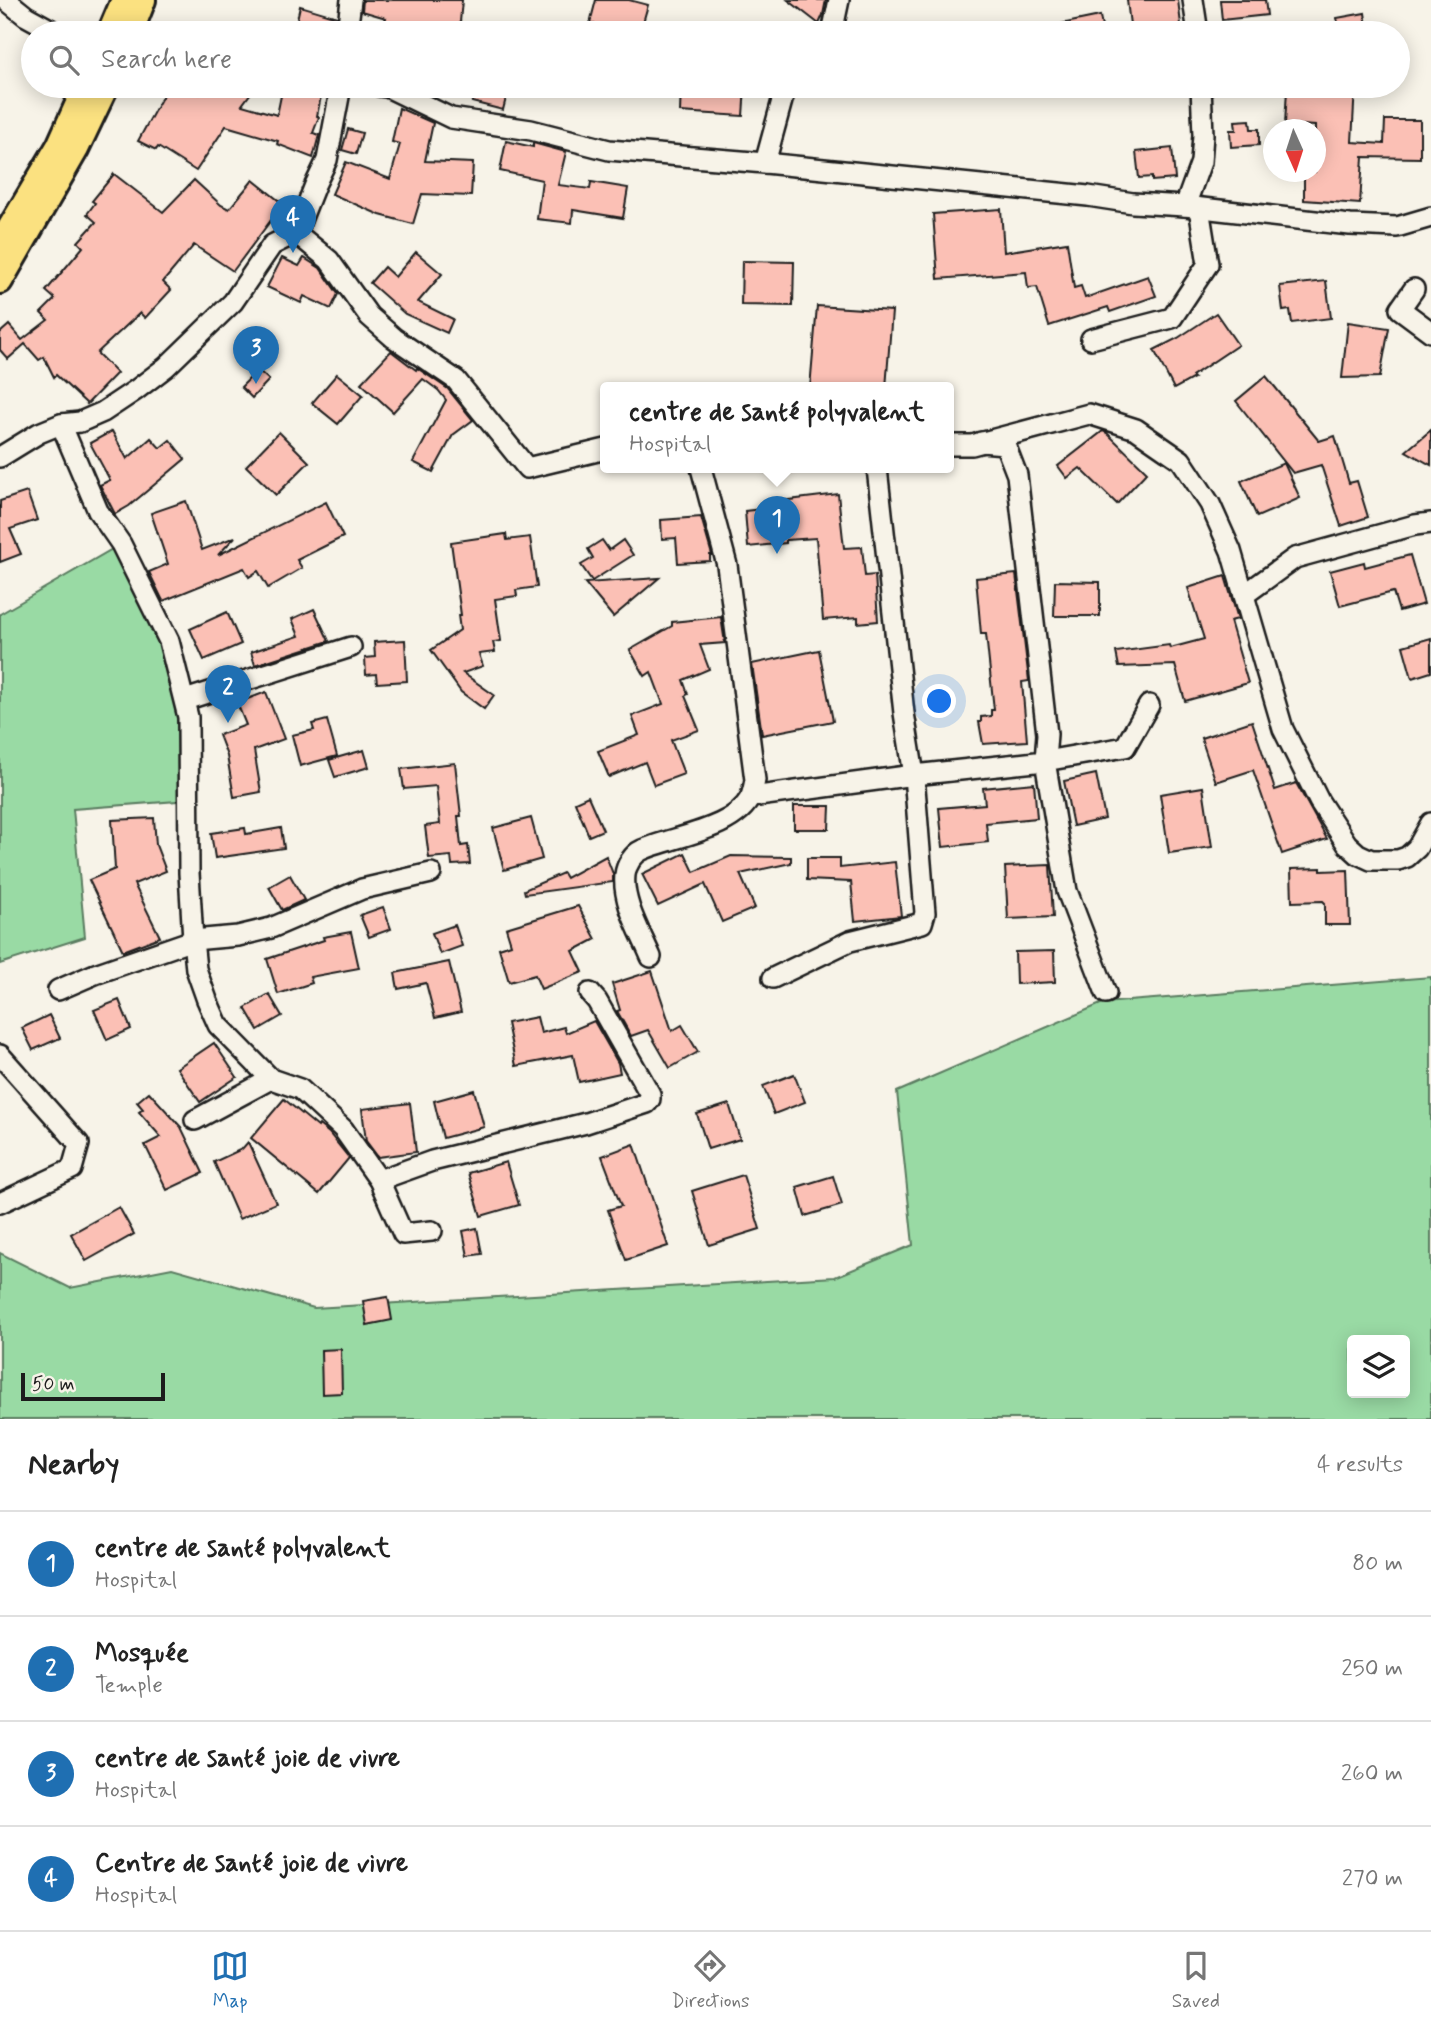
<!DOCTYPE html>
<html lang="en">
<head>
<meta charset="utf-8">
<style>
	:root { --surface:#fff; --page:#f2f2f2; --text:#222; --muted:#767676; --line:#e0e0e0; --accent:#1f6fb2 }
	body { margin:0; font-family:Mynerve,sans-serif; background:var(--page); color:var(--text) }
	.controls { position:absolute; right:21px; bottom:21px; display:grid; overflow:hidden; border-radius:7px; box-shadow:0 4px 18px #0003 }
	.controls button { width:63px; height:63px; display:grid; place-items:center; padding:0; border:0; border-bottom:2px solid var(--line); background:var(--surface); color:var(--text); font:35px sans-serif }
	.compass { position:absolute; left:1263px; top:119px; width:63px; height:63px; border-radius:50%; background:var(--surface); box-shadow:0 4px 18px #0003; rotate:177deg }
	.scale { position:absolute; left:21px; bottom:18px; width:144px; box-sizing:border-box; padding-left:7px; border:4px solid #1c1c1c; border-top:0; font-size:19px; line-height:24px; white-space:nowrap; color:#1c1c1c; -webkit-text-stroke:5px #f7f3e8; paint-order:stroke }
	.you { position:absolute; left:940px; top:702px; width:24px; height:24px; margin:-18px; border:5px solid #fff; border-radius:50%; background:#1a73e8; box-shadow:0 0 0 10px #1a73e833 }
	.badge { display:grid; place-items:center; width:46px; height:46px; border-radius:50%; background:var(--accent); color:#fff; font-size:23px; font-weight:700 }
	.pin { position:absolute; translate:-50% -58px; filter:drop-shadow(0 2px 4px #0008) }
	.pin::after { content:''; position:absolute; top:37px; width:24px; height:21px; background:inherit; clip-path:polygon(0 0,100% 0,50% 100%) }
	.popup { position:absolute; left:600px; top:382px; width:354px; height:91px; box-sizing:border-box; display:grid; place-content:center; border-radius:7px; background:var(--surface); filter:drop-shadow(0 2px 5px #0005); font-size:23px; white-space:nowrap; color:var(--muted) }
	.popup b { font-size:26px; color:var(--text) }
	.popup::after { content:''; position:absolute; left:50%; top:100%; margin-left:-14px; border:14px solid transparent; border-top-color:var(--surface) }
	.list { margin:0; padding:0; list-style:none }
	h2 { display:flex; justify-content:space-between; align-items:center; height:91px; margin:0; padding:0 28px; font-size:30px }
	h2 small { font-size:23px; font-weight:400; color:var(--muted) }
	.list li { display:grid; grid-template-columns:46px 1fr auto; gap:21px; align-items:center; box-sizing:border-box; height:105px; padding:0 28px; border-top:2px solid var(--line) }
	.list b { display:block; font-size:26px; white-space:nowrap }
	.list p { margin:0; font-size:23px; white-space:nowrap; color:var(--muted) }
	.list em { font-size:23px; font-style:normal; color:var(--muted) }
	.icon { flex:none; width:38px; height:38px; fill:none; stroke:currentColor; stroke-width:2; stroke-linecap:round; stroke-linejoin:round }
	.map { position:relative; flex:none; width:1431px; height:1419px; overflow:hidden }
	.search { position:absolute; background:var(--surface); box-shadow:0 4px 18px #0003; left:21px; right:21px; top:21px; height:77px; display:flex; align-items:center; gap:18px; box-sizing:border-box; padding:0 24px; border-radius:38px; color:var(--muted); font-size:26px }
	.sheet { height:511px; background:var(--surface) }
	nav { display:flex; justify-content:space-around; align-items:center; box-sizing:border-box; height:98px; border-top:2px solid var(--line); background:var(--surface); font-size:19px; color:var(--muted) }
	nav a { display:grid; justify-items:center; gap:4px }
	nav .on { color:var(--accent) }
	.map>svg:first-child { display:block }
	.green { fill:#99daa4; stroke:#5a7b60; stroke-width:2; fill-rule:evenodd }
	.building { fill:#fbc0b5; stroke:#1c1c1c; stroke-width:2 }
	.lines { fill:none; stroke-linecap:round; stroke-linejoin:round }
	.minor-casing { stroke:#1c1c1c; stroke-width:24 }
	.major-casing { stroke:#1c1c1c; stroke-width:30 }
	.minor { stroke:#f7f3e8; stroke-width:19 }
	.major { stroke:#fbe180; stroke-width:24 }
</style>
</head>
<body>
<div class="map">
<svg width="1431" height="1419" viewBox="0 0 1431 1419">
	<rect width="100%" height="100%" fill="#f7f3e8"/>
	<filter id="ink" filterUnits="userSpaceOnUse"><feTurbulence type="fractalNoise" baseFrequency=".0143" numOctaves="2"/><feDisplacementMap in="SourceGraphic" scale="14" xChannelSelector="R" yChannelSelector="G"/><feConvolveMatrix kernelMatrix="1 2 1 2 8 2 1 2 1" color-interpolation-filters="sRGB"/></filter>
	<g filter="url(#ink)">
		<g class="green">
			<path d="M121,544L169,641L190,800L73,809L85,937L0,964V614Z"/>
			<path d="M1431,977V1419H0V1253L70,1288L172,1268L314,1308L835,1277L913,1245L897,1092L1103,1003ZM1352,1340H1405V1393H1352Z"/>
		</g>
		<g class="building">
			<path d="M363,0H462L459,33H382L386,18L362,11Z"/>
			<path d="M596,0H629L648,5L640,33H626L590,23Z"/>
			<path d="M788,0H826L823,15L819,24Z"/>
			<path d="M1127,0H1178L1182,33H1131Z"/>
			<path d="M1220,0H1265L1267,15L1222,20Z"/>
			<path d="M300,6L337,17L334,33H294Z"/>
			<path d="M1365,13L1368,33H1340L1337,18Z"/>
			<path d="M1100,16L1103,33H1051V26Z"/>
			<path d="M168,86H183L199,94L205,86H256L242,105L277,115L283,86H323L317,116L319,117L313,133L319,135L313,158L277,144L278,141L226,126L196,171L158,147L156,150L138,141Z"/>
			<path d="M476,86H509L503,110L472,102Z"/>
			<path d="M681,86H745L743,116L680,112Z"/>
			<path d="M1293,86H1355L1352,142L1384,144L1385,120H1420V158L1363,157L1360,204L1304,200V172H1315V126L1285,124L1287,90L1292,91Z"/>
			<path d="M399,108L433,123L425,161L473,163L471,196L422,194L413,224L380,215L332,194L346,162L390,179L400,144L392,142Z"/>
			<path d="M1250,120L1251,129H1259V145L1231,147L1230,130H1236L1235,121Z"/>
			<path d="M348,129L362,133L356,154L342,150Z"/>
			<path d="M506,141L533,147V143L566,152L558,185L590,189L591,182L628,188L623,218L573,210L572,223L537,219L542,180L500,171Z"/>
			<path d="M1172,148L1175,179L1152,181V177L1139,178L1136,152Z"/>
			<path d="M114,174L163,212L194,180L221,205L229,209L253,180L283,204L233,271L194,245L163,282L171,290L145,318L140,313L97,353L117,373L87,404L56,375L54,377L44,357L39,360L25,344L8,359L0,350V333L9,325L22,340L48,320L41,313L55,299L46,291L83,247L78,242L96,222L87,214L95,203L92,201Z"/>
			<path d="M1001,209L1004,252L1067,242L1074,288L1081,286L1085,298L1148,276L1156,296L1110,312L1108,307L1049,326L1037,287L1028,288L1026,272L938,279L933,214Z"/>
			<path d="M416,252L442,274L418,302L453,319L447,333L405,314L370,283L384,267L395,277Z"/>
			<path d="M282,258L299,266L304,258L320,268L338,294L331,309L304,296L301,303L267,287Z"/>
			<path d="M742,261L794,262L793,306L741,305Z"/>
			<path d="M1326,281L1331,318L1292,323L1290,310L1283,311L1280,286Z"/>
			<path d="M817,306L892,311L886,388H810Z"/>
			<path d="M1216,313L1238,345L1192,376L1194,378L1174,389L1154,350L1178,338Z"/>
			<path d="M1348,322L1389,328L1380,377L1342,378Z"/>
			<path d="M391,351L416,370L417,368L448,389L473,420L453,435L433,472L413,462L446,400L438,390L423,379L393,412L361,383Z"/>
			<path d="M258,370L269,380L252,398L241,387Z"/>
			<path d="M337,374L363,395L338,424L312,403Z"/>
			<path d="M1266,376L1319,441L1335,436L1349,483L1357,481L1368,517L1341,526L1321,465L1293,473L1236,401Z"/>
			<path d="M1431,430V465L1406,451Z"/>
			<path d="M112,431L127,459L151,438L160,448L170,440L185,459L129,506L115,514L100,485L110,480L90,443Z"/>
			<path d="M1103,431L1107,433L1147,472L1117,504L1080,468L1067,478L1058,466Z"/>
			<path d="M279,432L309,462L276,495L246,466Z"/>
			<path d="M1284,463L1300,498L1257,517L1241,481Z"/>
			<path d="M27,492L37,520L10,529L21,554L0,562V501Z"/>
			<path d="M838,494L844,548L862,547L865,576L875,575L878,621L858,623V617L823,620L816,538L786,540V543L748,547L745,511L762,509L761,506L781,505V501Z"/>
			<path d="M186,501L202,550L235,537L218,555L326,502L343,537L297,560L302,568L268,588L258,571L249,577L244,568L163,601L149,572L168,564L151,513Z"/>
			<path d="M701,517L712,555H710V561L678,563L676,538L662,539L661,520Z"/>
			<path d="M506,534L507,540L530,537L537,587L516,590L517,596L495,599L501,641L493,642L495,652L479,654L483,666L463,673L494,695L484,709L461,692L431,650L460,630L458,615H461L451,542Z"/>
			<path d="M602,540L609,550L623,540L633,555L592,581L581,565L593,558L588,549Z"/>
			<path d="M1410,555L1424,604L1399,611L1393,592L1340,606L1330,571L1364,562L1365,567Z"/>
			<path d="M1016,574L1029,681L1022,682L1027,741L983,744L979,722H981V717L991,716V710H994L986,634H981L976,578Z"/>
			<path d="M1225,576L1238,619L1230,621L1248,683L1185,701L1175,665L1119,667L1116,652L1169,645L1170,648L1204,639L1188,588Z"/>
			<path d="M659,578L613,617L585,583Z"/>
			<path d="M1055,581L1100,582V616H1054Z"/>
			<path d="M314,609L329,641L255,665L251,652L299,636L292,619Z"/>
			<path d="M227,612L241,644L204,660L190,629Z"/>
			<path d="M721,617L725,643L700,645L709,669L683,680L688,694L685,696L699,730L671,740L684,774L654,785L645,762L609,777L598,751L639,735L632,716L663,704L651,672L645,676L630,650L672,626V622Z"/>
			<path d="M1431,638V672L1412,678L1403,646Z"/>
			<path d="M405,640L407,681L377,683L376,674L366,675L365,658L375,657L374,642Z"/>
			<path d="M819,650L833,721L762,735L752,664Z"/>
			<path d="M266,692L284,739L254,750L261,792L234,797L227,756L219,735L246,725L237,703Z"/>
			<path d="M327,720L337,756L300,766L292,735L314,730L312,724Z"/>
			<path d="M1252,721L1275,790L1296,783L1327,839L1282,854L1253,770L1216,782L1201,738Z"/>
			<path d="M364,750L369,767L335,777L329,760Z"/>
			<path d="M455,763L461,816H458L461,846L468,845L470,864L452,865L451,856L429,858L425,826L440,824L436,786L404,789L401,769Z"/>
			<path d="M1096,774L1105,819L1073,826L1064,781Z"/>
			<path d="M1034,783L1037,818L986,823L988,842L943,847L939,808L985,804L983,788Z"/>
			<path d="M1203,787L1212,847L1169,853L1160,794Z"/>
			<path d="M588,796L603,830L589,836L575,802Z"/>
			<path d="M794,806H830L829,829H794Z"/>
			<path d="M154,818L156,845L166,871L134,884L160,937L123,951L89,880L115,869L112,820Z"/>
			<path d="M531,818L542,859L504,870L493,828Z"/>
			<path d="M245,828L246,834L281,828L284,848L215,858L211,833Z"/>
			<path d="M685,853L694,872L731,856L791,857V863L740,874L755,908L722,922L705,884L658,906L642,874Z"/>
			<path d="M606,856L613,874V882L525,894L524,890L563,873L566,878Z"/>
			<path d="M807,858H840V868L895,862L901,916L855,921L851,882L807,880Z"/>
			<path d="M1050,865L1053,917L1008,919L1005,867Z"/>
			<path d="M1321,868V871L1348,870L1350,925H1325V903L1323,901L1292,902L1291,869Z"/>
			<path d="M290,875L304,900L282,910L269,887Z"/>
			<path d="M578,906L596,939L573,951L583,972L541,989L535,975L509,982L499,948L511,944L506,928Z"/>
			<path d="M383,907L391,929L369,937L360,915Z"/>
			<path d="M455,925L462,946L440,954L432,933Z"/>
			<path d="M351,932L359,968L310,977L312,983L278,994L267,959L324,940L323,937Z"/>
			<path d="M1054,951L1055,982L1016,984L1015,952Z"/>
			<path d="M449,962L461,1012L435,1018L426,983L398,989L395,973Z"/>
			<path d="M652,971L672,1031L682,1025L698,1052L670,1068L648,1030L631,1036L617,1011L620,1010L612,984Z"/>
			<path d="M269,994L282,1016L258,1030L245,1008Z"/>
			<path d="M119,1000L131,1029L107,1040L94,1010Z"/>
			<path d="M49,1015L60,1038L33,1050L22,1028Z"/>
			<path d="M537,1017L541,1033L564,1027L566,1033L594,1021L618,1063L620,1073L579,1082L573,1055L516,1066L507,1023Z"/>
			<path d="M214,1043L237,1077L200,1102L177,1068Z"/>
			<path d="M794,1074L805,1102L774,1114L763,1086Z"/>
			<path d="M474,1090L484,1127L443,1138L434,1101Z"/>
			<path d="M149,1092L181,1127L203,1173L167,1190L145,1145L161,1137L139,1112L143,1109L137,1102Z"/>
			<path d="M284,1099L318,1127L319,1125L329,1133L349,1158L319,1194L251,1138Z"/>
			<path d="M410,1103L416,1152L378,1157L366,1141L362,1109Z"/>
			<path d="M729,1104L740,1139L708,1149L697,1114Z"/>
			<path d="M248,1142L276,1203L239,1219L214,1162L242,1149Z"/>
			<path d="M634,1144L668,1246L626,1260L608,1210L621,1206L602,1156Z"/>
			<path d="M506,1162L519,1205L481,1216L468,1173Z"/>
			<path d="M743,1175L760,1229L709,1245L692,1191Z"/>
			<path d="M833,1176L842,1205L805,1216L797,1187Z"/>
			<path d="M119,1207L134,1234L86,1261L71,1234Z"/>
			<path d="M477,1228L482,1254L468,1256L463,1231Z"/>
			<path d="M388,1297L392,1320L367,1325L363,1301Z"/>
			<path d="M341,1349L342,1393L322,1394L321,1350Z"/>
		</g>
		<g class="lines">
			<defs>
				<g id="minor">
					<path d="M6,0L26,16L57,33"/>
					<path d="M1193,0L1198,33"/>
					<path d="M347,33L351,0"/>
					<path d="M832,33L839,0"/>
					<path d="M379,86L387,87L451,118L531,130L609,150L765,163L1088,196L1133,203L1185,206L1350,225L1397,227L1431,217"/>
					<path d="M765,163L786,86"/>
					<path d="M1185,206L1201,162L1203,135L1201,86"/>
					<path d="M296,233L329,260L369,316L394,338L456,380L527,468L606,449"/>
					<path d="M1414,289L1400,309L1431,332"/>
					<path d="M1091,339L1172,318L1208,264L1199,208"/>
					<path d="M61,424L98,511L121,544L169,641L188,717L189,873L193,940L196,969L207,1000L218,1025L271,1079L300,1089L343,1129L379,1180L403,1234L432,1231"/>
					<path d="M948,445H972L1089,414L1136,429L1181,460L1210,504L1231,551L1283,729L1319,801L1347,844L1358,854L1371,860H1398L1407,857L1417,848L1431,823"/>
					<path d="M0,457L39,433L61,424L80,422L103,412L136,390L166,367L233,302L272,245L296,233L315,185L327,160L341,86"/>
					<path d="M877,468L904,713L914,775L1045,761L1047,734L1017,475L1005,444L981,442"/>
					<path d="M1244,595L1295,558L1415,525L1431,523"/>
					<path d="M185,700L351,647"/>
					<path d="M751,797L914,775L925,913L922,923L850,941L773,978"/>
					<path d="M651,957C641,933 622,902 625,875C626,865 633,854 642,850C673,836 735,830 751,796C753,791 754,785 755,780L727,565L701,468"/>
					<path d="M58,990L95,974L193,940L238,936L271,928L362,889L431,873"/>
					<path d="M1106,993L1067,891L1045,761L1125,747L1149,705"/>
					<path d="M0,1055L79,1144L72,1169L0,1203"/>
					<path d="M195,1120L271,1079"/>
					<path d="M379,1180L432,1161L586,1123L647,1103L650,1099V1094L597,1001L590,993"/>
				</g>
				<g id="major">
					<path d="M110,33L124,0"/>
					<path d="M130,33L143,0"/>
					<path d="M0,245L59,146L86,86"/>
					<path d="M0,281L76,149L106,86"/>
				</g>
			</defs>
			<use href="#minor" class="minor-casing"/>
			<use href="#major" class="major-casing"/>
			<use href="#minor" class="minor"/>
			<use href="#major" class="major"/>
		</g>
	</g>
</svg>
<div class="controls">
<button><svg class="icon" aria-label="layers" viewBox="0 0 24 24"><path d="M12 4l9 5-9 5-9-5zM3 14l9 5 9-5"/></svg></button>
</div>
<svg class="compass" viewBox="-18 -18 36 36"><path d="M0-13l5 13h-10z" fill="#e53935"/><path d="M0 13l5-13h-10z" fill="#767676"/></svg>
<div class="scale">50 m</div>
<div class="you"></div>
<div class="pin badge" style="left:777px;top:554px">1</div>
<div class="popup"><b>centre de santé polyvalent</b>Hospital</div>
<div class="pin badge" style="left:228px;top:723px">2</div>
<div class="pin badge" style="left:256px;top:384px">3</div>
<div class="pin badge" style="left:293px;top:253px">4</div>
<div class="search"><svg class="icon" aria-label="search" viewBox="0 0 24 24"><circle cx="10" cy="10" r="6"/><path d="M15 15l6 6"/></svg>Search here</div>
</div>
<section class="sheet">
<h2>Nearby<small>4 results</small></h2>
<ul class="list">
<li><span class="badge">1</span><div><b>centre de santé polyvalent</b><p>Hospital</p></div><em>80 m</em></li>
<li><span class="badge">2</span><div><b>Mosquée</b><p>Temple</p></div><em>250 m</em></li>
<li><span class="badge">3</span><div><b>centre de santé joie de vivre</b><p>Hospital</p></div><em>260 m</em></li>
<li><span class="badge">4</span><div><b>Centre de santé joie de vivre</b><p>Hospital</p></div><em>270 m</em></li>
</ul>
</section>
<nav>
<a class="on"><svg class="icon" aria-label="map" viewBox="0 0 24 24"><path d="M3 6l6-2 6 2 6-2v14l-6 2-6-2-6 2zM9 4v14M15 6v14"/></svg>Map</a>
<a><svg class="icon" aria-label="directions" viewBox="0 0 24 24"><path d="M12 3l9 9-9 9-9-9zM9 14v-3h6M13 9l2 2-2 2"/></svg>Directions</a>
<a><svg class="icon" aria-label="saved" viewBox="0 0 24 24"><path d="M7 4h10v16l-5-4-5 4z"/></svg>Saved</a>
</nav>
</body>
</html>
